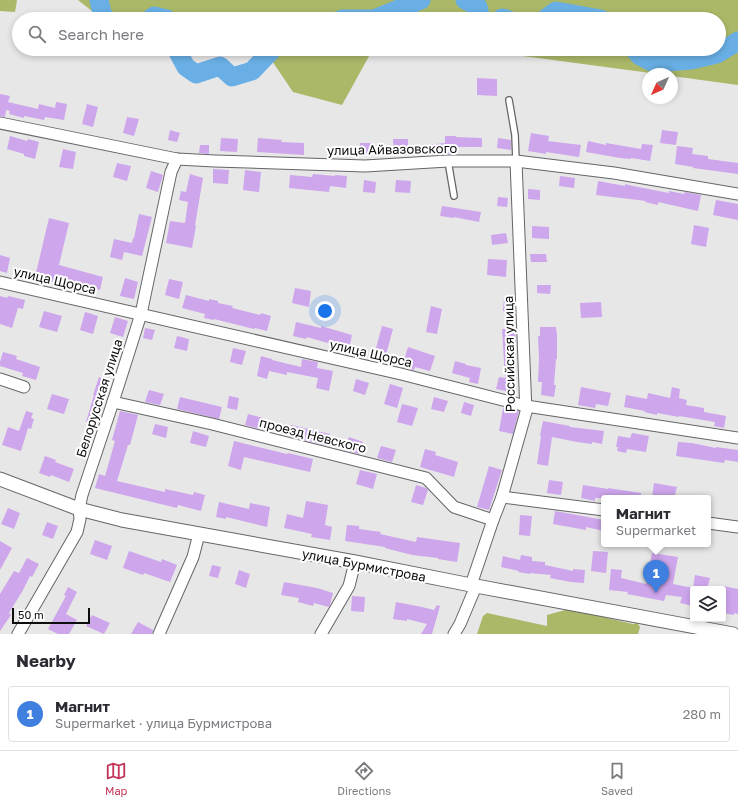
<!DOCTYPE html>
<html lang="en">
<head>
<meta charset="utf-8">
<style>
	:root { --surface:#fff; --page:#f2f2f3; --text:#2b2b33; --muted:#7c7c81; --line:#e1e1e2; --accent:#c4355a }
	body { margin:0; font-family:"Golos Text",sans-serif; background:var(--page); color:var(--text) }
	.controls { position:absolute; right:12px; bottom:12px; display:grid; overflow:hidden; border-radius:4px; box-shadow:0 2px 6px #0003 }
	.controls button { width:36px; height:36px; display:grid; place-items:center; padding:0; border:0; border-bottom:1px solid var(--line); background:var(--surface); color:var(--text); font:20px sans-serif }
	.compass { position:absolute; left:642px; top:68px; width:36px; height:36px; border-radius:50%; background:var(--surface); box-shadow:0 2px 6px #0003; rotate:225deg }
	.scale { position:absolute; left:12px; bottom:10px; width:78px; box-sizing:border-box; padding-left:4px; border:2px solid #0d0d0d; border-top:0; font-size:11px; line-height:14px; white-space:nowrap; color:#0d0d0d; -webkit-text-stroke:3px #fff; paint-order:stroke }
	.you { position:absolute; left:325px; top:311px; width:14px; height:14px; margin:-10px; border:3px solid #fff; border-radius:50%; background:#1a73e8; box-shadow:0 0 0 6px #1a73e833 }
	.badge { display:grid; place-items:center; width:26px; height:26px; border-radius:50%; background:var(--accent); color:#fff; font-size:13px; font-weight:700 }
	.pin { position:absolute; translate:-50% -33px; filter:drop-shadow(0 1px 2px #0008) }
	.pin::after { content:''; position:absolute; top:21px; width:14px; height:12px; background:inherit; clip-path:polygon(0 0,100% 0,50% 100%) }
	.popup { position:absolute; left:601px; top:495px; width:110px; height:52px; box-sizing:border-box; display:grid; place-content:center; border-radius:4px; background:var(--surface); filter:drop-shadow(0 1px 3px #0005); font-size:13px; white-space:nowrap; color:var(--muted) }
	.popup b { font-size:15px; color:var(--text) }
	.popup::after { content:''; position:absolute; left:50%; top:100%; margin-left:-8px; border:8px solid transparent; border-top-color:var(--surface) }
	.list { margin:0; padding:0; list-style:none }
	h2 { display:flex; justify-content:space-between; align-items:center; height:52px; margin:0; padding:0 16px; font-size:17px }
	h2 small { font-size:13px; font-weight:400; color:var(--muted) }
	.list li { display:grid; grid-template-columns:26px 1fr auto; gap:12px; align-items:center; box-sizing:border-box; height:56px; margin:0 8px 8px; padding:0 8px; border:1px solid var(--line); border-radius:4px }
	.list b { display:block; font-size:15px; white-space:nowrap }
	.list p { margin:0; font-size:13px; white-space:nowrap; color:var(--muted) }
	.list em { font-size:13px; font-style:normal; color:var(--muted) }
	.icon { flex:none; width:22px; height:22px; fill:none; stroke:currentColor; stroke-width:2; stroke-linecap:round; stroke-linejoin:round }
	.map { position:relative; flex:none; width:738px; height:634px; overflow:hidden }
	.search { position:absolute; background:var(--surface); box-shadow:0 2px 6px #0003; left:12px; right:12px; top:12px; height:44px; display:flex; align-items:center; gap:10px; box-sizing:border-box; padding:0 14px; border-radius:22px; color:var(--muted); font-size:15px }
	.sheet { height:116px; background:var(--surface) }
	nav { display:flex; justify-content:space-around; align-items:center; box-sizing:border-box; height:56px; border-top:1px solid var(--line); background:var(--surface); font-size:11px; color:var(--muted) }
	nav a { display:grid; justify-items:center; gap:2px }
	nav .on { color:var(--accent) }
	.map>svg:first-child { display:block }
	.forest { fill:#aab868 }
	.lines { fill:none; stroke-linecap:round; stroke-linejoin:round }
	.river { stroke:#69afe5; stroke-width:19 }
	.building { fill:#cea6ec }
	.service-casing { stroke:#656567; stroke-width:8 }
	.minor-casing { stroke:#656567; stroke-width:13 }
	.tertiary-casing { stroke:#656567; stroke-width:15 }
	.service { stroke:#fff; stroke-width:5.5 }
	.minor { stroke:#fff; stroke-width:11 }
	.tertiary { stroke:#fff; stroke-width:13 }
	.labels { text-anchor:middle; stroke-width:4; stroke-linejoin:round; paint-order:stroke }
	.street-label { font-size:13px; fill:#0d0d0d; stroke:#fff }
</style>
</head>
<body>
<div class="map">
<svg width="738" height="634" viewBox="0 0 738 634">
	<rect width="100%" height="100%" fill="#e7e7e8"/>
	<g class="forest">
		<path d="M0,0H17L15,12L0,11Z"/>
		<path d="M78,0H738V85L672,76V74H658L471,49H719V19H102Z"/>
		<path d="M264,49H373L342,105L293,92Z"/>
		<path d="M569,609L633,624L637,623L640,627L638,634H477L483,616L487,613L547,626V615Z"/>
	</g>
	<g class="lines">
		<g class="river">
			<path d="M99,0L102,13L106,19"/>
			<path d="M465,0L478,7L481,19"/>
			<path d="M150,19L154,16L167,19"/>
			<path d="M342,19H374L421,0"/>
			<path d="M502,19V18L507,19"/>
			<path d="M545,19L556,11L601,19"/>
			<path d="M177,49L178,52L186,67L196,74L220,66L232,77L252,71L273,49"/>
			<path d="M634,49L640,56L654,63L691,60L717,54L738,41"/>
		</g>
	</g>
	<g class="building">
		<path d="M477,78L497,79V96L477,95Z"/>
		<path d="M0,94L10,96L8,102L38,109L39,104L55,108L56,102L67,104L64,120L45,117L44,120L24,116V118L9,114L10,111L6,110L5,117L0,116Z"/>
		<path d="M87,104L98,107L93,127L82,124Z"/>
		<path d="M127,117L139,119L134,136L123,133Z"/>
		<path d="M170,130L180,133L177,142L168,140Z"/>
		<path d="M662,130L678,132L676,145L660,143Z"/>
		<path d="M531,133L549,136L548,141L581,145L579,157L546,152V154L528,151Z"/>
		<path d="M10,136L27,141L28,139L39,142L35,159L24,156V154L7,149Z"/>
		<path d="M445,136H456V137L482,138V147H456L457,153L427,155L426,145L445,143Z"/>
		<path d="M221,138L238,139L237,152L220,151Z"/>
		<path d="M258,138L282,140L281,142L304,143V155L257,152Z"/>
		<path d="M498,138L511,140V150L497,148Z"/>
		<path d="M393,139H408V153L394,154Z"/>
		<path d="M588,141L606,145V143L641,149L642,144L653,145L650,161L631,158V159L620,158L586,152Z"/>
		<rect x="360" y="143" width="11" height="11"/>
		<path d="M200,145H209V154L199,153Z"/>
		<path d="M677,146L693,148L692,154L708,156V159L738,163V174L693,168V167L675,164Z"/>
		<path d="M63,149L76,152L73,169L59,167Z"/>
		<path d="M117,163L131,166L127,181L113,177Z"/>
		<path d="M213,169L229,170L228,184L213,183Z"/>
		<path d="M245,170L261,172L259,192L243,190Z"/>
		<path d="M151,171L163,175L158,192L146,188Z"/>
		<path d="M190,174L203,178L195,225L196,226L192,248L166,243L170,221L185,223L188,202L179,200L181,191L186,192Z"/>
		<path d="M313,174L335,176V175L347,176L346,188L330,186L329,192L289,188L290,175L312,177Z"/>
		<path d="M560,176L575,178L574,188L559,186Z"/>
		<path d="M364,180L376,182L375,193L363,192Z"/>
		<path d="M396,180L411,181L410,193L395,192Z"/>
		<path d="M598,181L625,186V184L633,186L669,193V191L684,194L685,192L701,195L698,211L658,202V205L645,202L646,201L596,195Z"/>
		<path d="M528,189L540,190V200L528,199Z"/>
		<path d="M498,197L508,198L507,207L497,206Z"/>
		<path d="M716,200L738,204V220L713,215Z"/>
		<path d="M442,206L481,212L479,222L454,217V218L440,216Z"/>
		<path d="M139,214L152,217L142,256L124,252L122,260L110,257L114,239L132,243L133,238H134Z"/>
		<path d="M49,218L69,223L59,265L103,277L100,290L85,286L84,290L35,277Z"/>
		<path d="M694,225L709,228L706,247L691,244Z"/>
		<path d="M532,226L549,227V239L532,238Z"/>
		<path d="M506,233L508,243L492,245L491,235Z"/>
		<path d="M530,254H546L547,262H531Z"/>
		<path d="M0,255L10,258L7,273L0,271Z"/>
		<path d="M488,259L507,260L506,277L487,275Z"/>
		<path d="M125,278L138,282L134,299L120,296Z"/>
		<path d="M169,279L183,282L179,299L165,295Z"/>
		<path d="M537,285H551L550,294L537,293Z"/>
		<path d="M295,288L311,291L309,307L292,303Z"/>
		<path d="M186,295L209,301V299L218,301V303L233,306L232,308L260,315L261,313L271,316L267,331L255,328L254,329L214,319V320L204,318L205,314L182,308Z"/>
		<path d="M0,296L7,298L8,296L25,300L23,309L18,308L12,328L0,324Z"/>
		<path d="M504,298L515,299V313L503,311Z"/>
		<path d="M601,302L602,317L581,318L580,303Z"/>
		<path d="M431,306L442,309L437,334L426,332Z"/>
		<path d="M44,311L62,316L57,332L39,327Z"/>
		<path d="M85,312L98,316L93,334L80,330Z"/>
		<path d="M115,317L128,321L123,337L110,333Z"/>
		<path d="M296,322L321,328V326L352,335L349,349L307,337L306,339L293,336Z"/>
		<path d="M382,326L393,329L384,362L373,359Z"/>
		<path d="M540,327H556L557,335V359H556L554,385H556L554,397L541,395L542,382H538L539,359L538,336H540Z"/>
		<path d="M145,328L155,330L152,340L143,338Z"/>
		<path d="M502,329H515L516,346H515L516,369L509,395L506,394V391L496,389L499,377L505,378Z"/>
		<path d="M177,336L189,339L187,351L174,348Z"/>
		<path d="M408,347L435,356L430,371L415,367L414,370L402,367Z"/>
		<path d="M233,348L246,351L242,365L230,362Z"/>
		<path d="M3,352L17,356L16,359L40,367L36,380L22,376L23,373L0,366V362Z"/>
		<path d="M261,356L272,359V360L301,367L302,359L318,362L317,368L333,371L329,391L316,388L318,378L287,372V375L269,371L267,379L257,376Z"/>
		<path d="M455,361L466,364V365L481,368L478,384L469,382L470,378L452,373Z"/>
		<path d="M99,377L110,381L97,425L86,422L94,395H93Z"/>
		<path d="M356,379L369,383L365,395L353,391Z"/>
		<path d="M390,384L403,388L397,408L384,404Z"/>
		<path d="M581,387L611,393L608,406L596,404L595,408L578,405Z"/>
		<path d="M672,387L680,389L679,398L687,400L686,405L704,408V412L726,416L724,428L714,426L715,422L679,416V417L657,413V415L644,412L645,411L624,407L626,395L647,399L648,393L670,398Z"/>
		<path d="M149,390L164,394L160,405L145,402Z"/>
		<path d="M52,394L69,399L64,414L47,409Z"/>
		<path d="M229,396L239,398L237,410L227,408Z"/>
		<path d="M180,397L222,407L219,419L177,409Z"/>
		<path d="M434,397L448,401L444,412L431,409Z"/>
		<path d="M464,402L474,405L471,416L461,413Z"/>
		<path d="M402,404L418,408L412,426L397,422Z"/>
		<path d="M503,408L519,411L513,434L499,431Z"/>
		<path d="M26,411L33,413L31,418L34,419L31,429L28,428L21,451L2,445L8,427L19,431Z"/>
		<path d="M120,411L138,415L130,445H128L117,481L165,492V489L193,495L194,492L205,495L201,511L178,505L177,508L95,488L99,474L105,476L115,441L112,440Z"/>
		<path d="M248,414L263,418L260,429L245,425Z"/>
		<path d="M543,421L570,426V427L604,431L602,444L592,442V444L577,442L552,437L548,466L537,464L541,436L540,435Z"/>
		<path d="M155,424L168,427L166,438L152,434Z"/>
		<path d="M291,425L330,434L327,446L289,436Z"/>
		<path d="M193,431L209,436L206,447L190,443Z"/>
		<path d="M632,433L649,436L646,452L627,449L626,453L617,451L618,447H616L618,436L630,438Z"/>
		<path d="M349,437L363,442L359,454L345,450Z"/>
		<path d="M234,441L287,454L288,453L313,459L310,472L244,457L241,470L228,466Z"/>
		<path d="M678,442L692,443L716,448V447L738,450V462L725,460L724,463L690,458L676,456Z"/>
		<path d="M381,446L396,450L392,462L377,458Z"/>
		<path d="M425,449L436,452L435,455L458,462L454,477L420,467Z"/>
		<path d="M45,456L56,460L55,462L74,469L69,482L51,475L50,477L39,473Z"/>
		<path d="M489,466L502,470L489,510L477,507Z"/>
		<path d="M360,470L377,474L373,489L356,484Z"/>
		<path d="M549,480L563,482L561,495L547,493Z"/>
		<path d="M654,483L677,487L674,498H652Z"/>
		<path d="M416,485L426,488L428,490L423,505L411,502Z"/>
		<path d="M583,485L608,489V488L641,493V498H595V501L581,498Z"/>
		<path d="M306,501L328,505L325,525L332,527L330,540L311,537L312,534L284,528L287,514L303,518Z"/>
		<path d="M219,502L249,509L250,503L270,507L267,527L226,517V519L216,517Z"/>
		<path d="M8,508L20,513L14,529L1,524Z"/>
		<path d="M555,511L604,520V531L586,527V530L553,524Z"/>
		<path d="M520,515L532,516L530,536L519,535Z"/>
		<path d="M47,522L58,526L53,539L42,535Z"/>
		<path d="M347,525L359,526V529L381,532L380,534L416,542L417,537L460,543L457,562L438,559V558L412,555L385,548V547L345,541Z"/>
		<path d="M95,540L112,546L107,560L90,554Z"/>
		<path d="M0,541L12,548L0,570Z"/>
		<path d="M129,551L161,562L162,559L177,565L170,582L144,573L143,575L123,568Z"/>
		<path d="M593,551L608,552L606,573L591,571Z"/>
		<path d="M652,553L678,557L673,584L693,588L695,575L710,578L707,589H693V606L680,603L682,597L666,595L664,601L627,594L628,592L609,590L611,569L622,570L621,578L646,584Z"/>
		<path d="M521,555L532,557V561L545,562V565L573,571V569L585,570L584,583L571,582L550,578L551,575L530,573V574L518,572L519,571L501,567L503,556L520,560Z"/>
		<path d="M27,558L39,564L32,577L30,576L23,590L9,613L11,615L0,631V594L14,571L19,573Z"/>
		<path d="M212,565L221,567L218,578L209,576Z"/>
		<path d="M239,570L250,574L246,588L235,584Z"/>
		<path d="M284,582L317,588L333,593L330,605L329,607L314,603L313,606L298,602L299,598L281,595Z"/>
		<path d="M723,586L738,589V614L734,613V615L723,613Z"/>
		<path d="M68,587L77,592L66,614L77,620L69,634H58L48,629L66,596L64,595Z"/>
		<path d="M352,596L365,597L364,612L351,611Z"/>
		<path d="M396,602L422,607L434,610L437,605L440,606L432,634H421L427,624L407,619V621L393,619Z"/>
		<path d="M92,615L110,623L104,634L86,626Z"/>
		<path d="M138,622L153,630L152,634H131Z"/>
	</g>
	<g class="lines">
		<defs>
			<g id="service">
				<path d="M509,100L515,135L516,161"/>
				<path d="M448,161L454,196"/>
			</g>
			<g id="minor">
				<path d="M0,123L177,159L215,161L365,166L448,161H516L614,173L738,194"/>
				<path d="M0,282L401,374L526,406L738,438"/>
				<path d="M0,379L24,387"/>
				<path d="M113,402L212,424L426,478L454,507L493,520"/>
				<path d="M502,497L604,510"/>
				<path d="M708,523L738,527"/>
				<path d="M471,585L493,520L502,497L526,412L516,161"/>
				<path d="M18,634L77,532L80,519L79,509L82,495L113,402L141,314L171,172L177,159"/>
				<path d="M159,634L193,557L199,534"/>
				<path d="M321,634L349,586L355,562"/>
				<path d="M454,634L460,624L476,586"/>
			</g>
			<path id="tertiary" d="M0,479L79,509L122,520L355,562L471,585L733,634"/>
		</defs>
		<use href="#service" class="service-casing"/>
		<use href="#minor" class="minor-casing"/>
		<use href="#tertiary" class="tertiary-casing"/>
		<use href="#service" class="service"/>
		<use href="#minor" class="minor"/>
		<use href="#tertiary" class="tertiary"/>
	</g>
	<g class="labels">
		<g class="street-label">
			<text transform="translate(392 149) rotate(-1)" y="5">улица Айвазовского</text>
			<text transform="translate(55 280) rotate(13)" y="5">улица Щорса</text>
			<text transform="translate(371 353) rotate(13)" y="5">улица Щорса</text>
			<text transform="translate(509 354) rotate(-91)" y="5">Российская улица</text>
			<text transform="translate(99 398) rotate(-72)" y="5">Белорусская улица</text>
			<text transform="translate(313 435) rotate(14)" y="5">проезд Невского</text>
			<text transform="translate(364 565) rotate(11)" y="5">улица Бурмистрова</text>
		</g>
	</g>
</svg>
<div class="controls">
<button><svg class="icon" aria-label="layers" viewBox="0 0 24 24"><path d="M12 4l9 5-9 5-9-5zM3 14l9 5 9-5"/></svg></button>
</div>
<svg class="compass" viewBox="-18 -18 36 36"><path d="M0-13l5 13h-10z" fill="#e53935"/><path d="M0 13l5-13h-10z" fill="#7c7c81"/></svg>
<div class="scale">50 m</div>
<div class="you"></div>
<div class="pin badge" style="left:656px;top:593px;background:#3f7fe0">1</div>
<div class="popup"><b>Магнит</b>Supermarket</div>
<div class="search"><svg class="icon" aria-label="search" viewBox="0 0 24 24"><circle cx="10" cy="10" r="6"/><path d="M15 15l6 6"/></svg>Search here</div>
</div>
<section class="sheet">
<h2>Nearby<small></small></h2>
<ul class="list">
<li><span class="badge" style="background:#3f7fe0">1</span><div><b>Магнит</b><p>Supermarket · улица Бурмистрова</p></div><em>280 m</em></li>
</ul>
</section>
<nav>
<a class="on"><svg class="icon" aria-label="map" viewBox="0 0 24 24"><path d="M3 6l6-2 6 2 6-2v14l-6 2-6-2-6 2zM9 4v14M15 6v14"/></svg>Map</a>
<a><svg class="icon" aria-label="directions" viewBox="0 0 24 24"><path d="M12 3l9 9-9 9-9-9zM9 14v-3h6M13 9l2 2-2 2"/></svg>Directions</a>
<a><svg class="icon" aria-label="saved" viewBox="0 0 24 24"><path d="M7 4h10v16l-5-4-5 4z"/></svg>Saved</a>
</nav>
</body>
</html>
